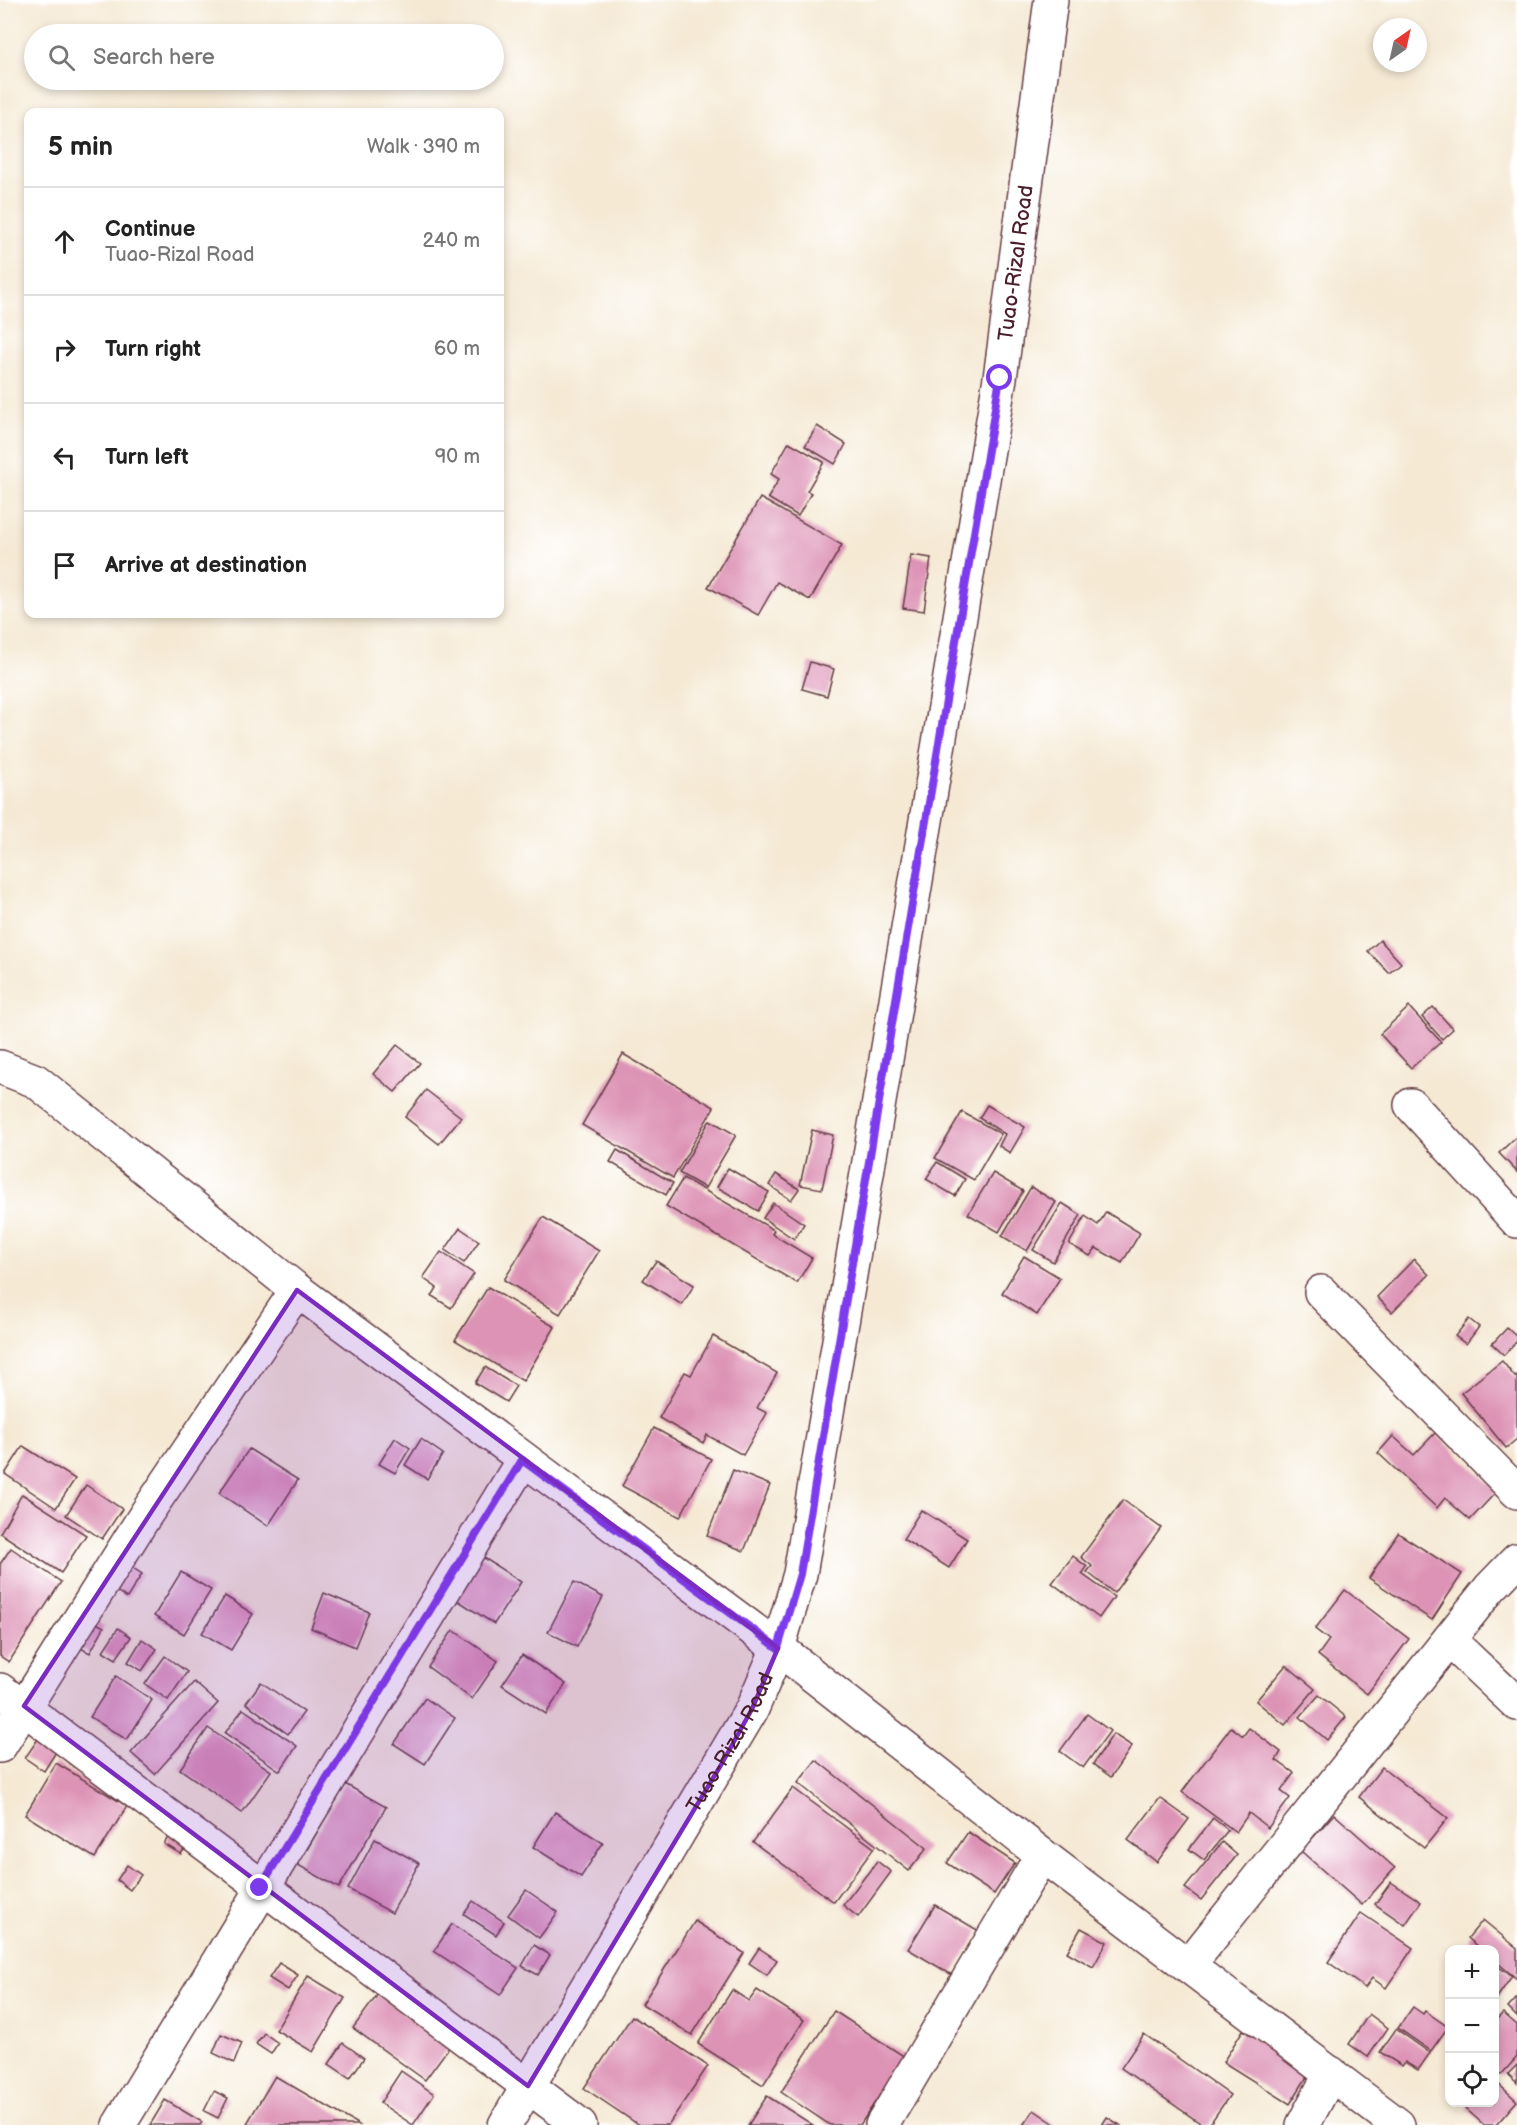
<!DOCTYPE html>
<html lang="en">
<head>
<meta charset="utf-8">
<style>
	:root { --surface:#fff; --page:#f6f6f6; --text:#222; --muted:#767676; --line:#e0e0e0 }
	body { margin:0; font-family:"Balsamiq Sans",sans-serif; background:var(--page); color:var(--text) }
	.controls { position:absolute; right:18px; bottom:18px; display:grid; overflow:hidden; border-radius:12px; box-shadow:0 3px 9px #0003 }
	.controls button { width:54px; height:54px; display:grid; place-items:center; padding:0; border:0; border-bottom:2px solid var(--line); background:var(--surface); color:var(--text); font:30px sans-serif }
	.compass { position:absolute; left:1373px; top:18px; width:54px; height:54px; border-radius:50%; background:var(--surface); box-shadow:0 3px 9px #0003; rotate:34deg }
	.stop { position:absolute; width:18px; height:18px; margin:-14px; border:4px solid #7c3aed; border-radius:50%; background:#fff }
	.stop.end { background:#7c3aed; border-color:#fff; box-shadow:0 2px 6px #0008 }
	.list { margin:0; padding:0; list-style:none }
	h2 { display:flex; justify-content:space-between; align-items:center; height:78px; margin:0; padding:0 24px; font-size:26px }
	h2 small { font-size:20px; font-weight:400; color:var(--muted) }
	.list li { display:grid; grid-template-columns:39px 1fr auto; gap:18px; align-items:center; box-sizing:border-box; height:108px; padding:0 24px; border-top:2px solid var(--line) }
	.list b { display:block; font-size:22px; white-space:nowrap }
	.list p { margin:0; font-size:20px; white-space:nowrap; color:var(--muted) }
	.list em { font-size:20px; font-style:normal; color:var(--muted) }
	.icon { flex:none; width:33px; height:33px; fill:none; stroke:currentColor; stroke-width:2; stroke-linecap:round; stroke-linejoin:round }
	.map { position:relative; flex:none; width:1517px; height:2125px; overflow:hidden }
	.search { position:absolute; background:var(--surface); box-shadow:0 3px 9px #0003; left:24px; top:24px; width:480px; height:66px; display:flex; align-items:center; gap:15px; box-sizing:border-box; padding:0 21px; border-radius:33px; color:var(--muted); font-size:22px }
	.panel { position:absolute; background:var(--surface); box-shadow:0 3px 9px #0003; left:24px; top:108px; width:480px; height:510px; border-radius:12px }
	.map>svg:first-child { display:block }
	.building { fill:#dd93b5 }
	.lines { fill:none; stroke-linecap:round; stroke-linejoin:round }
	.street-casing { stroke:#643d44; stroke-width:36 }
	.secondary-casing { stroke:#643d44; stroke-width:36 }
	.street { stroke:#fff; stroke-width:33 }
	.secondary { stroke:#fff; stroke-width:33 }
	.route { stroke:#7c3aed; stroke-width:8 }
	.marked { fill:#7b2cbf; fill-opacity:0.2; stroke:#7b2cbf; stroke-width:4.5; stroke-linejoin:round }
	.labels { text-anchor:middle; stroke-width:6; stroke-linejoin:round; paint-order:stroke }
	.street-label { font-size:21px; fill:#4a1f2b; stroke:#fff }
</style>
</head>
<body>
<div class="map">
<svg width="1517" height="2125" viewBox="0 0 1517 2125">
	<rect width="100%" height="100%" fill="#fff"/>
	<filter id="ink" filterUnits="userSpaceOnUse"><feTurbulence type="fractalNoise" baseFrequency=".0167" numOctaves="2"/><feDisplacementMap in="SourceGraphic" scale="12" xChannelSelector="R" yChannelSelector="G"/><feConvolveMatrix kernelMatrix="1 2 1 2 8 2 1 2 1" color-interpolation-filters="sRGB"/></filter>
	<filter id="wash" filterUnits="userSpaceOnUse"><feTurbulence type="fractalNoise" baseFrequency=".008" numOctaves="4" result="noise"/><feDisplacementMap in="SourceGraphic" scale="24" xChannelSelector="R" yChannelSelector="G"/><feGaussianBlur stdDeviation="1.35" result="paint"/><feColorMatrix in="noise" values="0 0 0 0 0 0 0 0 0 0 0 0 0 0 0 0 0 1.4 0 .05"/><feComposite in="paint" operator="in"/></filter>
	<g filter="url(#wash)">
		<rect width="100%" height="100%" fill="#f5e9d4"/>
		<g id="blocks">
			<g class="building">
				<path d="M817,426L846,444L835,464L805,446Z"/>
				<path d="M789,442L824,462L807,491L811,493L798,516L768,498L779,479L771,474Z"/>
				<path d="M760,498L842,545L810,600L777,582L758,615L708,587Z"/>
				<path d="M911,555L931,558L924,611L903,608Z"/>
				<path d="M810,662L834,669L827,696L802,689Z"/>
				<path d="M1380,940L1401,963L1389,973L1368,951Z"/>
				<path d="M1409,1007L1441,1042L1411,1068L1380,1034Z"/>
				<path d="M1433,1007L1453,1029L1442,1039L1422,1017Z"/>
				<path d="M397,1045L420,1063L395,1092L373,1074Z"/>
				<path d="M623,1054L714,1107L673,1178L582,1125Z"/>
				<path d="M426,1090L461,1117L439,1144L405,1117Z"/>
				<path d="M987,1105L1025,1127L1010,1153L999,1146L1005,1134L979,1118Z"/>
				<path d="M962,1112L1001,1134L974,1180L935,1158Z"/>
				<path d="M710,1120L736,1135L705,1188L679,1173Z"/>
				<path d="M812,1130L833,1135L822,1189L800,1185Z"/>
				<path d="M1517,1136V1172L1499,1153Z"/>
				<path d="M617,1150L673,1183L666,1195L610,1162Z"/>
				<path d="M937,1162L965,1179L955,1196L926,1179Z"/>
				<path d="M728,1168L769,1192L758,1211L717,1187Z"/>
				<path d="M993,1173L1023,1191L999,1232L968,1214Z"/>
				<path d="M776,1174L799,1189L791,1200L769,1185Z"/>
				<path d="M683,1178L774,1230L772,1234L812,1258L797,1283L666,1206Z"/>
				<path d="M1031,1187L1056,1202L1027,1251L1002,1236Z"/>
				<path d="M773,1203L804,1224L794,1239L763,1218Z"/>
				<path d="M1062,1203L1081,1215L1053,1262L1033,1250Z"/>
				<path d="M1106,1212L1140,1233L1122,1263L1096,1248L1090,1256L1069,1244L1085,1216L1098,1225Z"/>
				<path d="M543,1217L599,1251L560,1314L504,1280Z"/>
				<path d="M460,1228L479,1241L464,1263L445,1250Z"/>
				<path d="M441,1252L474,1274L451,1308L432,1296L437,1288L423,1278Z"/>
				<path d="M1024,1256L1060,1278L1037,1315L1002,1293Z"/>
				<path d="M1414,1259L1429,1275L1392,1312L1377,1297Z"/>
				<path d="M656,1261L694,1285L682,1305L643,1280Z"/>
				<path d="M488,1287L555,1327L523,1381L455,1340Z"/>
				<path d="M1469,1319L1479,1327L1466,1344L1455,1336Z"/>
				<path d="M1507,1328L1517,1337V1341L1504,1355L1492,1344Z"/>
				<path d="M713,1336L777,1373L757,1408L767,1413L743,1455L707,1435L703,1443L659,1418L685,1372L691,1375Z"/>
				<path d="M1502,1361L1515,1377L1517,1376V1439L1506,1448L1461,1393Z"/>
				<path d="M485,1367L516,1386L506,1402L475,1383Z"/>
				<path d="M654,1428L711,1459L680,1517L622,1486Z"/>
				<path d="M1435,1433L1497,1491L1470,1520L1445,1498L1437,1508L1378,1453L1393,1436L1414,1455Z"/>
				<path d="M395,1438L410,1448L395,1473L379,1464Z"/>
				<path d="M421,1439L443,1454L427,1479L405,1465Z"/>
				<path d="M23,1446L75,1479L56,1508L5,1474Z"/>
				<path d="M249,1449L298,1480L268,1526L219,1493Z"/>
				<path d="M733,1470L770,1485L744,1551L707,1536Z"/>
				<path d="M86,1485L122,1509L102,1539L66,1515Z"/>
				<path d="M22,1494L86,1535L61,1573L0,1533Z"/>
				<path d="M1123,1500L1161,1528L1114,1593L1087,1572L1092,1566L1081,1557Z"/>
				<path d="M921,1510L967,1539L949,1568L903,1539Z"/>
				<path d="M1398,1533L1462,1574L1432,1620L1369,1578Z"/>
				<path d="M11,1548L61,1582L9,1662L0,1656V1564Z"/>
				<path d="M478,1554L521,1582L494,1624L451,1596Z"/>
				<path d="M1073,1556L1087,1567L1082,1574L1114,1597L1099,1618L1052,1583Z"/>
				<path d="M124,1562L142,1574L127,1598L109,1586Z"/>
				<path d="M181,1572L211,1590L184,1634L154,1616Z"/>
				<path d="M574,1582L603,1597L577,1647L548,1632Z"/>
				<path d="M1345,1590L1409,1639L1367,1694L1318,1655L1329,1640L1315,1629Z"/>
				<path d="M324,1593L369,1612L355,1647L311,1628Z"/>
				<path d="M225,1596L253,1614L231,1650L202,1633Z"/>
				<path d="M83,1616L104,1627L90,1653L69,1642Z"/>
				<path d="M118,1628L131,1637L116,1659L103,1651Z"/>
				<path d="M453,1630L498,1661L472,1699L428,1667Z"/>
				<path d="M142,1639L157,1649L142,1671L128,1662Z"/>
				<path d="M522,1655L566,1684L546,1714L502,1685Z"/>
				<path d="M165,1656L187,1672L168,1700L145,1684Z"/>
				<path d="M1286,1665L1315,1689L1285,1725L1256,1701Z"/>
				<path d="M116,1676L152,1700L127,1740L90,1717Z"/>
				<path d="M194,1682L218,1703L155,1774L131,1753Z"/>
				<path d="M261,1682L304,1712L288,1734L246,1703Z"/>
				<path d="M1319,1695L1346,1717L1327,1740L1300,1717Z"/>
				<path d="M425,1698L455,1718L425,1764L394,1744Z"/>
				<path d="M243,1709L297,1746L280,1771L225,1733Z"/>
				<path d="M1087,1714L1110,1731L1083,1768L1060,1751Z"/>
				<path d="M1231,1727L1243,1736L1249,1728L1281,1752L1276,1760L1294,1773L1281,1791L1290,1798L1268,1828L1249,1813L1236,1832L1182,1792Z"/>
				<path d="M208,1728L271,1771L242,1813L180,1769Z"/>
				<path d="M1113,1734L1132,1746L1111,1777L1093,1764Z"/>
				<path d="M38,1739L56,1752L44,1771L25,1758Z"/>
				<path d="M816,1760L927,1848L909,1871L798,1783Z"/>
				<path d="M56,1763L127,1806L95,1858L25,1815Z"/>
				<path d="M1382,1767L1448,1818L1424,1848L1359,1797Z"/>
				<path d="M345,1784L386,1807L339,1888L298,1865Z"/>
				<path d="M793,1788L874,1848L834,1902L753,1842Z"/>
				<path d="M1160,1798L1189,1819L1157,1862L1128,1840Z"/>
				<path d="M555,1812L603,1843L581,1877L533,1847Z"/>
				<path d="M1334,1814L1395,1868L1362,1905L1301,1851Z"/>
				<path d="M1213,1818L1228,1830L1204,1860L1189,1849Z"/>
				<path d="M171,1832L188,1843L181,1854L164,1844Z"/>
				<path d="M968,1832L1015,1863L994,1894L947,1863Z"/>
				<path d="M375,1839L419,1863L392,1913L348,1889Z"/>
				<path d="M1222,1842L1237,1855L1201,1900L1185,1888Z"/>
				<path d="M877,1861L891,1872L858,1917L843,1905Z"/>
				<path d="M127,1865L141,1875L130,1890L117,1880Z"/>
				<path d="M1391,1882L1421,1902L1405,1925L1375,1904Z"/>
				<path d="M526,1890L558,1912L539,1938L508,1915Z"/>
				<path d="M473,1901L504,1922L496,1935L464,1914Z"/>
				<path d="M935,1905L979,1931L952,1975L908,1949Z"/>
				<path d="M1361,1913L1413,1948L1386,1988L1372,1978L1365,1988L1328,1962Z"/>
				<path d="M1483,1920L1517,1948V1979L1494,1960V1950H1481L1468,1938Z"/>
				<path d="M695,1921L744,1953L692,2035L642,2004Z"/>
				<path d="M452,1924L518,1968L500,1995L434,1951Z"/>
				<path d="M1081,1928L1107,1942L1093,1967L1067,1952Z"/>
				<path d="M534,1945L550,1955L538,1975L522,1966Z"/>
				<path d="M759,1948L777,1960L767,1975L749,1963Z"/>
				<path d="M279,1963L298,1975L288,1990L269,1978Z"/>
				<path d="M1494,1964L1512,1976L1494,2002Z"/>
				<path d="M308,1976L345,1998L313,2052L276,2030Z"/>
				<path d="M732,1990L749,2001L757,1990L804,2020L763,2085L698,2044Z"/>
				<path d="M378,1994L450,2046L425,2080L353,2028Z"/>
				<path d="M1517,1998V2017L1508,2008Z"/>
				<path d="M1413,2007L1423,2014L1425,2011L1448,2027L1431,2051L1398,2028Z"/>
				<path d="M834,2011L905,2057L860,2125H830L781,2092Z"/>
				<path d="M1503,2013L1517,2025V2057L1501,2075L1494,2069V2022Z"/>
				<path d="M1369,2014L1388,2028L1368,2057L1349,2044Z"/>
				<path d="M632,2016L708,2066L668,2125H639L584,2088Z"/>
				<path d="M1396,2029L1430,2053L1418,2070L1405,2062L1402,2066L1380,2052Z"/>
				<path d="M1243,2030L1310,2072L1290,2104L1223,2062Z"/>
				<path d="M264,2033L278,2043L271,2054L256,2044Z"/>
				<path d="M221,2034L242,2043L234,2063L213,2053Z"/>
				<path d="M1144,2034L1230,2095L1209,2125H1203L1121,2068Z"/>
				<path d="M343,2043L364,2058L350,2078L329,2064Z"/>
				<path d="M1517,2065V2083L1508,2074Z"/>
				<path d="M401,2071L434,2094L413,2125L380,2103Z"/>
				<path d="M275,2076L359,2125H246Z"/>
				<path d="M1494,2080L1517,2101L1496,2125H1484L1466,2109L1471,2102H1494Z"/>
				<path d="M214,2091L228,2098L218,2118L204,2111Z"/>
				<path d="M767,2096L813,2125H748Z"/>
				<path d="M165,2100L202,2122L200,2125H150Z"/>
				<path d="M1034,2110L1056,2125H1023Z"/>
				<path d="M1107,2117L1120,2125H1102Z"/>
			</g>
		</g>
	</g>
	<g filter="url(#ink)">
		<use href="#blocks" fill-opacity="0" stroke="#643d44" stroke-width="1.5"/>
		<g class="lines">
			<defs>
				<g id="street">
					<path d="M0,1067L36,1081L297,1290L778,1648L1042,1855L1398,2125"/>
					<path d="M1411,1105L1517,1221"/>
					<path d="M1321,1292L1517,1492"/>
					<path d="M1449,1640L1517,1704"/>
					<path d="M0,1690L580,2125"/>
					<path d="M0,1746L146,1514L297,1290"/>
					<path d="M1189,1965L1490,1588L1517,1560"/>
					<path d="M119,2125L523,1460"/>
					<path d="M882,2125L1042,1855"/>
					<path d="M1303,2125L1331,2073"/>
				</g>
				<g id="secondary">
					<path id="s1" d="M505,2125L752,1709L778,1648L800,1574L1000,378L1051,0"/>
				</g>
			</defs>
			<use href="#street" class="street-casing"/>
			<use href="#secondary" class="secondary-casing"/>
			<use href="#street" class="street"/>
			<use href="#secondary" class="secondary"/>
		</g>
	</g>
	<g class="lines" filter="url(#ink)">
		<path class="route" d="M260,1888L522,1460L778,1648L800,1574L1000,378"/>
	</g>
	<path class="marked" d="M297,1290L778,1648L752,1709L721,1765L528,2086L24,1706Z"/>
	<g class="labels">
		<g class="street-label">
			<text dy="7" stroke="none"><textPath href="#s1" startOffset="1956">Tuao-Rizal Road</textPath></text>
			<text dy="7" stroke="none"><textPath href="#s1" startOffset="444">Tuao-Rizal Road</textPath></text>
		</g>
	</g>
</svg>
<div class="controls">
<button>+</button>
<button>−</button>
<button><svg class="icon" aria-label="locate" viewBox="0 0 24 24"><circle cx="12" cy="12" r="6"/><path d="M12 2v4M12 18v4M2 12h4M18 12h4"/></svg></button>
</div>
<svg class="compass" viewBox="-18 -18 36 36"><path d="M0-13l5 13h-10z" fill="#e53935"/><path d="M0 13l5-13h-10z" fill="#767676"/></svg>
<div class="stop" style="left:1000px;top:378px"></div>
<div class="stop end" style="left:260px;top:1888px"></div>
<div class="search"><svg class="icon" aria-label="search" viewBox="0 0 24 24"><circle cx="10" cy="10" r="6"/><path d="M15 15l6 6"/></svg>Search here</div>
<section class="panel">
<h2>5 min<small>Walk · 390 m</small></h2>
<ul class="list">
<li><svg class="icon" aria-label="ahead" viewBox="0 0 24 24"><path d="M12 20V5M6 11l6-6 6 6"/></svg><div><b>Continue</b><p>Tuao-Rizal Road</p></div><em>240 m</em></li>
<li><svg class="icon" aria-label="right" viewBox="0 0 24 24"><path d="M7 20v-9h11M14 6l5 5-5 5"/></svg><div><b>Turn right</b></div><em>60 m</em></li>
<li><svg class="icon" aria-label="left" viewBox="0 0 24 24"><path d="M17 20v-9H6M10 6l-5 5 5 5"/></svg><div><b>Turn left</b></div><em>90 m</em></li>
<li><svg class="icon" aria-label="arrive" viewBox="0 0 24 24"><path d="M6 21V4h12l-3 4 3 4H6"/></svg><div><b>Arrive at destination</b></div></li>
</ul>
</section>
</div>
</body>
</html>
